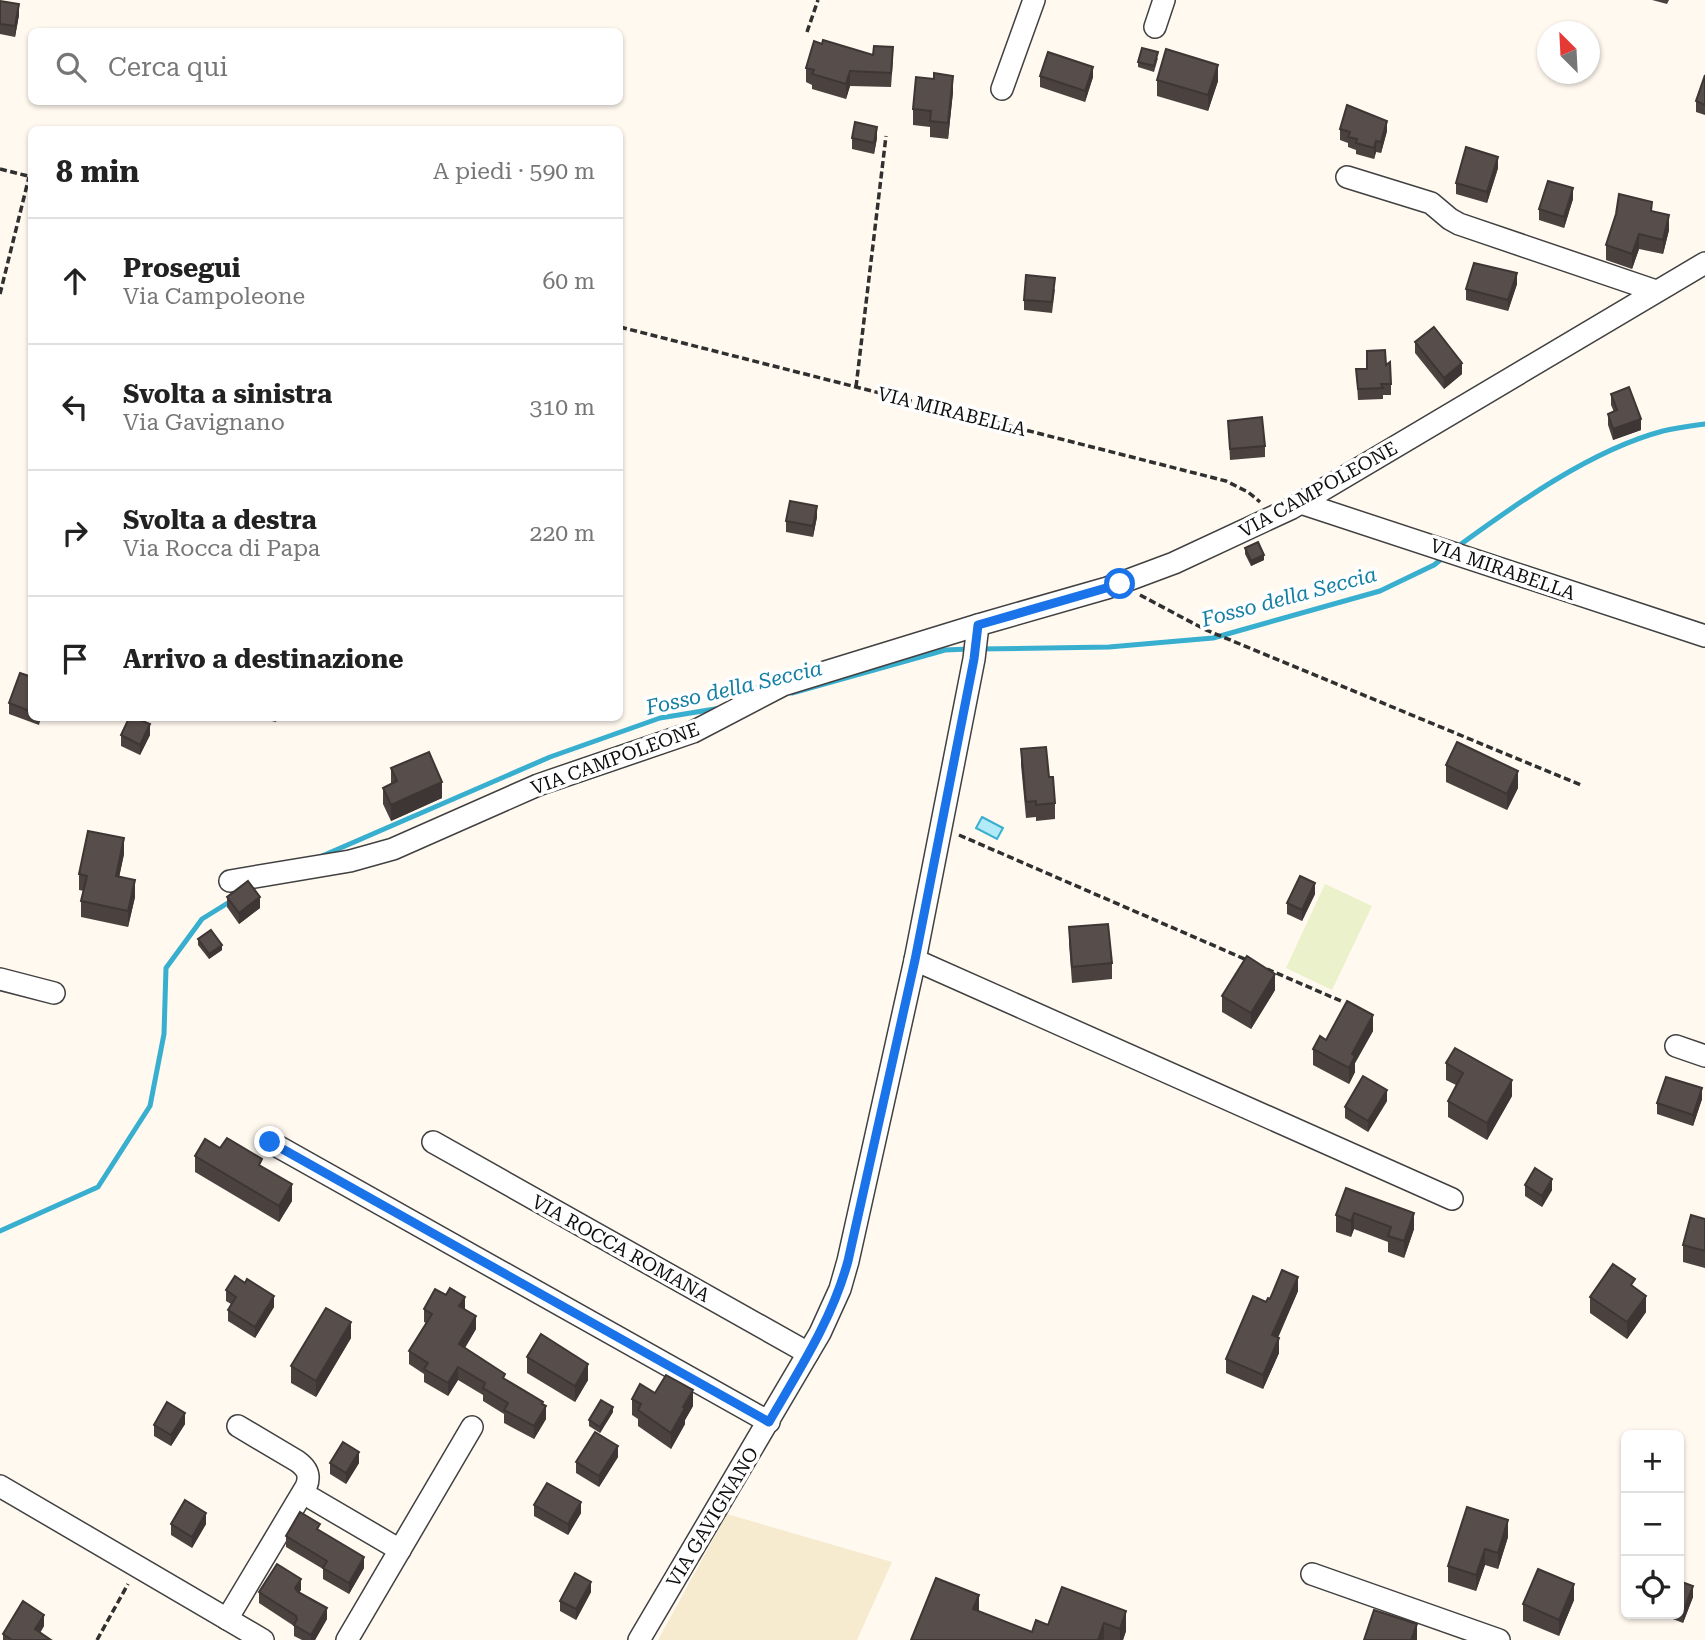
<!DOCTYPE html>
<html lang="it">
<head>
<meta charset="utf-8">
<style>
	:root { --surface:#fff; --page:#f2f2f2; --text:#222; --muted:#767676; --line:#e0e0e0 }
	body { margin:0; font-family:"Roboto Serif",serif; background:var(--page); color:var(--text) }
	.controls { position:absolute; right:21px; bottom:21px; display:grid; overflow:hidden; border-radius:10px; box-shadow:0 2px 5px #0004 }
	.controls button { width:63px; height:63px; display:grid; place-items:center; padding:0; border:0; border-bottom:2px solid var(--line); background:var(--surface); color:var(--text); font:35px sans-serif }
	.compass { position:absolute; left:1537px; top:21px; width:63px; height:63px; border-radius:50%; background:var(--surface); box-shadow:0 2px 5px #0004; rotate:336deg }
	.stop { position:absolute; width:21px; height:21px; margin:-16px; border:5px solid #1a73e8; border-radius:50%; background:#fff }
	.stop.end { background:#1a73e8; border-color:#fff; box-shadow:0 2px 7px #0008 }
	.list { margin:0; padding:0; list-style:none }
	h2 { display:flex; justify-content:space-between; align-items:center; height:91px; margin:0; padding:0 28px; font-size:30px }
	h2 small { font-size:23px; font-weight:400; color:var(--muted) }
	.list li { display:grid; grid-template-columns:46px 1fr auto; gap:21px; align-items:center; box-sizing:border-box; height:126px; padding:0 28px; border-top:2px solid var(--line) }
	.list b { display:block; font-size:26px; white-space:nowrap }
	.list p { margin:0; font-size:23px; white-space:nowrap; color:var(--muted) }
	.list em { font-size:23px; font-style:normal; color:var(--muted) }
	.icon { flex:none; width:38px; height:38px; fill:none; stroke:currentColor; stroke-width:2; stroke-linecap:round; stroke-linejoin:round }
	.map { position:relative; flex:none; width:1705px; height:1640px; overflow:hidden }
	.search { position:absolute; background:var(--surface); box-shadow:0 2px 5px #0004; left:28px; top:28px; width:595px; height:77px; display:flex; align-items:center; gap:18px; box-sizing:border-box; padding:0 24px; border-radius:10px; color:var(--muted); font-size:26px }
	.panel { position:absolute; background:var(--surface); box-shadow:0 2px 5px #0004; left:28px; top:126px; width:595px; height:595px; border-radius:10px }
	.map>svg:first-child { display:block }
	.farmland { fill:#f6ebcf }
	.pitch { fill:#ebf1ca }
	.water { fill:#b3eaf7; stroke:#39afd0; stroke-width:2 }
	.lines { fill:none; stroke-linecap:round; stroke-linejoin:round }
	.stream { stroke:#39afd0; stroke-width:5 }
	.minor-casing { stroke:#414141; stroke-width:24 }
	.path { stroke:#303030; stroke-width:3.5; stroke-dasharray:7 3.5; stroke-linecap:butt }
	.minor { stroke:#fff; stroke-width:21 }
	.wall { fill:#4b4240 }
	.shaded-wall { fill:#3d3634 }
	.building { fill:#574d4a; stroke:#3d3634; stroke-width:2 }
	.route { stroke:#1a73e8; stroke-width:9 }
	.labels { text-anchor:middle; stroke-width:7; stroke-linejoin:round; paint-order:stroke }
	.street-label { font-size:19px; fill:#0e0e0e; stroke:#fff }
	.water-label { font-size:21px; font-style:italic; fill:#147fa4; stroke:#fff }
</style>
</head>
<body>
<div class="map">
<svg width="1705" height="1640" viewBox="0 0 1705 1640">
	<rect width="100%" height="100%" fill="#fff9f0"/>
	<path class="farmland" d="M727,1514L892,1562L857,1640H658Z"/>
	<path class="pitch" d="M1325,884L1372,906L1332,990L1286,968Z"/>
	<path class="water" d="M982,817L1003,828L997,839L976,828Z"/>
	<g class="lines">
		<g class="stream">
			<path d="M1457,547C1516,504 1591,450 1663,431C1676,428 1691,426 1705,424"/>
			<path d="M979,649L1109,647L1213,638L1380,591L1434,565L1444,557"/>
			<path d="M792,693L945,650L969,649"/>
			<path d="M322,856L550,757L660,718L721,708"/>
			<path d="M0,1231L98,1187L150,1106L164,1034L166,968L202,919L231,901"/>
		</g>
		<defs>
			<g id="minor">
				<path d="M1155,27L1164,0"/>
				<path d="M1002,89L1034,0"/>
				<path d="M1347,177L1431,203L1450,219L1459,224L1656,291"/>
				<path d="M1301,503L1705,636"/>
				<path d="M230,881L350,861L393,849L538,785L693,732L783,685L978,625L1107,588L1174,563L1292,508L1705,263"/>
				<path d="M915,960L1452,1199"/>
				<path d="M0,979L54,993"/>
				<path d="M1676,1046L1705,1056"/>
				<path d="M270,1142L769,1422"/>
				<path d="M433,1142L808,1353"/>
				<path d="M0,1486L263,1640"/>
				<path d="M313,1499L400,1550"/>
				<path d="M1312,1574L1499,1640"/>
				<path d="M227,1619L306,1487C311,1475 307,1468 297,1461L238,1426"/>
				<path d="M347,1640L472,1427"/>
				<path d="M639,1640L820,1333L840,1289L848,1261L915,960L974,659L978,625"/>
			</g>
		</defs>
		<use href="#minor" class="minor-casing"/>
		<g class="path">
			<path d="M807,32L818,0"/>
			<path d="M0,169L32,177"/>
			<path d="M0,294L29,177"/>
			<path d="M620,327L1226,481L1248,492L1260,502"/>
			<path d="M856,387L886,136"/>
			<path d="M1140,595L1206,630L1581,785"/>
			<path d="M959,835L1247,960"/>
			<path d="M1267,969L1341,1001"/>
			<path d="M97,1640L128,1584"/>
		</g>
		<use href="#minor" class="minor"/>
	</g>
	<g class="wall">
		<path d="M1652,0H1669L1667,4Z"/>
		<path d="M0,1L19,15L15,37L0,34Z"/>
		<path d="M1158,58L1154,72L1138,67V62Z"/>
		<path d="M893,61L891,87L850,86L846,99L812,89V85L806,82V68Z"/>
		<path d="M1705,75V115L1696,112V101Z"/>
		<path d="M1040,76L1093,77L1085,102L1040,87Z"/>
		<path d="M1157,80L1218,81L1208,111L1157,96Z"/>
		<path d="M953,92L948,139L930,137V127L913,125V109Z"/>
		<path d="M1340,129L1387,131L1381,153L1376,152L1374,159L1356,154V150L1348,147V143L1340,140Z"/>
		<path d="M852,138H877L874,154L852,149Z"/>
		<path d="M1498,168L1487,203L1456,194V183Z"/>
		<path d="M1573,199L1564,228L1539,220V209Z"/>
		<path d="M1652,211L1669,230L1663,254L1639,249L1632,269L1606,260V245Z"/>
		<path d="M1517,284L1508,311L1466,300V289Z"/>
		<path d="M1055,289L1052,313L1024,310V300Z"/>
		<path d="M1415,342L1462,374L1444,389L1415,353Z"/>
		<path d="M1367,351L1386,365L1391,384V395H1383V399L1358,400L1356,369H1367Z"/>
		<path d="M1611,394L1641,430L1613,440L1608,425V414L1614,412L1611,405Z"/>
		<path d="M1228,421L1265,446V457L1230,460Z"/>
		<path d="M817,517L813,537L786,532V521Z"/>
		<path d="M1245,548L1264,560L1251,566L1245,554Z"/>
		<path d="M32,677V718H41L39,725L9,714V703Z"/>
		<path d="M259,718H277L276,722Z"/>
		<path d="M121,735H150L140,755L121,746Z"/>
		<path d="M1021,749L1049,777L1055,803V819L1036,821V817L1026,818L1021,765Z"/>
		<path d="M1446,765L1518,788L1507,810L1446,782Z"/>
		<path d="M391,768L442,798L391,821L383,804V788L391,784Z"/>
		<path d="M124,854L119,877L135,897L128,927L81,917V901L84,891L79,890V874Z"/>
		<path d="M1315,894L1302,921L1287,914V903Z"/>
		<path d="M227,897L260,908L239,924L227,907Z"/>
		<path d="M1069,927L1112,963V979L1072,983L1069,943Z"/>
		<path d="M198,939L222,950L209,959L198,945Z"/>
		<path d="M1275,990L1251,1029L1222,1012V996Z"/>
		<path d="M1373,1031L1355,1063V1072L1349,1084L1313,1065V1049L1326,1040Z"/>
		<path d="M1446,1063L1512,1096L1487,1140L1448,1117V1101L1456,1085L1446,1080Z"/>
		<path d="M1702,1099L1693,1126L1657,1114V1103Z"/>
		<path d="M1387,1101L1368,1132L1345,1118V1107Z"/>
		<path d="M220,1148L262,1167L292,1201L279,1222L195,1172V1156Z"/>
		<path d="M1525,1185L1552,1190L1542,1207L1525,1196Z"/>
		<path d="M1346,1188L1414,1229L1404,1258L1388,1252V1242L1354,1229L1351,1237L1336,1232V1215Z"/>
		<path d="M1705,1219V1268L1683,1262V1245Z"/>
		<path d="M1635,1288L1646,1312L1627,1339L1590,1313V1297Z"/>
		<path d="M226,1290L274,1307L255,1338L228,1321V1310L231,1304L226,1301Z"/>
		<path d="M1298,1291L1278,1338L1279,1353L1263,1389L1226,1373V1359L1266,1302L1270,1299Z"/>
		<path d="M424,1309L465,1310L476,1329L465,1348L505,1379L543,1405L546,1419L534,1439L504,1423V1414L483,1401V1395L458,1380L448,1396L424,1382V1374L409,1364V1351L426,1323L424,1322Z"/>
		<path d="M351,1338L316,1397L291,1383V1366Z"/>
		<path d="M527,1357L588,1380L575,1402L527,1373Z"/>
		<path d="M655,1393L693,1406L685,1420V1424L671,1449L638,1426V1419L632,1415V1399Z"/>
		<path d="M613,1412L600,1433L589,1426V1420Z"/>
		<path d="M185,1424L171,1446L154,1436V1425Z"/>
		<path d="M618,1457L599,1487L576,1473V1462Z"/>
		<path d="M330,1463H359L346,1484L330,1474Z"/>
		<path d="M534,1505L581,1513L568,1535L534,1516Z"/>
		<path d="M171,1524H206L192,1548L171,1535Z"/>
		<path d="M320,1531L364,1568L349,1594L323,1579V1569L286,1547V1536Z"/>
		<path d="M1508,1537L1498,1569L1485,1565L1476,1591L1448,1582V1566Z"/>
		<path d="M1679,1581L1693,1597L1683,1623L1665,1616V1614H1679Z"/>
		<path d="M1062,1587L1126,1631L1123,1640H911L979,1611L1032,1632L1048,1625Z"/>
		<path d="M301,1590L299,1592L327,1619L315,1640H302L294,1636V1626L259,1603V1592Z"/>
		<path d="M591,1592L576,1620L560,1611V1601Z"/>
		<path d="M1574,1600L1559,1636L1523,1621V1604Z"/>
		<path d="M44,1626L40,1633L51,1640H3V1634Z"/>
	</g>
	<g class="shaded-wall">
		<path d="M19,4V15L15,37V26Z"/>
		<path d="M1218,65V81L1208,111V95Z"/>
		<path d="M1093,67V77L1085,102V91Z"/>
		<path d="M850,71V86L846,99V84Z"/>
		<path d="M953,76V92L948,139V123Z"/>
		<path d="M1387,121V131L1381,153V142Z"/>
		<path d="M877,127V138L874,154V143Z"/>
		<path d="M1376,141V152L1374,159V148Z"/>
		<path d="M1498,157V168L1487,203V192Z"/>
		<path d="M1573,188V199L1564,228V217Z"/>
		<path d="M1669,215V230L1663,254V240Z"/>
		<path d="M1639,234V249L1632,269V254Z"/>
		<path d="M1517,273V284L1508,311V300Z"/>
		<path d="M1462,363V374L1444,389V378Z"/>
		<path d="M1641,419V430L1613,440V429Z"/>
		<path d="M817,506V517L813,537V526Z"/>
		<path d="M1264,555V560L1251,566V561Z"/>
		<path d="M150,724V735L140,755V745Z"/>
		<path d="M1518,771V788L1507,810V794Z"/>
		<path d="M442,782V798L391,821V805Z"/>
		<path d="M124,838V854L116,892V876Z"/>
		<path d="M135,880V897L128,927V911Z"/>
		<path d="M1315,883V894L1302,921V910Z"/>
		<path d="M260,897V908L239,924V913Z"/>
		<path d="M222,945V950L209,959V954Z"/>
		<path d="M1275,974V990L1251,1029V1013Z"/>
		<path d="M1373,1015V1031L1355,1063V1072L1349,1084V1068L1352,1054Z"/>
		<path d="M1512,1080V1096L1487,1140V1123Z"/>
		<path d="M1702,1088V1099L1693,1126V1115Z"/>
		<path d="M1387,1090V1101L1368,1132V1121Z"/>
		<path d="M1552,1179V1190L1542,1207V1196Z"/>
		<path d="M292,1184V1201L279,1222V1206Z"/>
		<path d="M1354,1213V1229L1351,1237V1221Z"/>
		<path d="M1414,1213V1229L1404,1258V1241Z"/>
		<path d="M1298,1277V1291L1272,1350V1335Z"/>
		<path d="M274,1296V1307L255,1338V1327Z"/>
		<path d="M1646,1296V1312L1627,1339V1322Z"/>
		<path d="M465,1297V1310L459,1306Z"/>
		<path d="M476,1316V1329L459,1357V1344Z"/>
		<path d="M351,1322V1338L316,1397V1381Z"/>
		<path d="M1279,1338V1353L1263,1389V1375Z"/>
		<path d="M588,1364V1380L575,1402V1386Z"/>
		<path d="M458,1367V1380L448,1396V1383Z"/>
		<path d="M693,1390V1406L685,1420V1424L671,1449V1433L683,1407Z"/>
		<path d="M543,1402V1410L546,1406V1419L534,1439V1426Z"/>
		<path d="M613,1407V1412L600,1433V1427Z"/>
		<path d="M185,1413V1424L171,1446V1435Z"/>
		<path d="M618,1446V1457L599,1487V1476Z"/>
		<path d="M359,1452V1463L346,1484V1473Z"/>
		<path d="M581,1502V1513L568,1535V1524Z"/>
		<path d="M206,1513V1524L192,1548V1537Z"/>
		<path d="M1508,1520V1537L1498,1569V1553Z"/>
		<path d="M1485,1549V1565L1476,1591V1575Z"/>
		<path d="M364,1557V1568L349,1594V1583Z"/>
		<path d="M301,1579V1590L295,1599V1588Z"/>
		<path d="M591,1582V1592L576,1620V1609Z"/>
		<path d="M1574,1584V1600L1559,1636V1620Z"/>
		<path d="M1693,1586V1597L1683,1623V1612Z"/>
		<path d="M979,1595V1616L973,1609Z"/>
		<path d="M327,1608V1619L315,1640H311V1635Z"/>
		<path d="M1126,1611V1631L1123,1640H1120V1629Z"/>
		<path d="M44,1615V1626L35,1640V1629Z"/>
		<path d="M1104,1623V1640H1098Z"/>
		<path d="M1417,1624V1640H1411Z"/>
	</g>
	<g class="building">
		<path d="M0,1L19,4L15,26L0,24Z"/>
		<path d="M823,40L873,55L874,46L893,47L891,73L850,71L846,84L812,74L814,70L806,68L814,41L822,44Z"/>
		<path d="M1142,48L1158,52L1154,66L1138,62Z"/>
		<path d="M1166,49L1218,65L1208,95L1157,80Z"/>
		<path d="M1048,52L1093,67L1085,91L1040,76Z"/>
		<path d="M934,73L953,76L948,123L930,121L931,111L913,109L916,77L934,79Z"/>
		<path d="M1705,75V105L1696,101Z"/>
		<path d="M1347,105L1387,121L1381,142L1376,141L1374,148L1356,143L1357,139L1348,137L1350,132L1340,129Z"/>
		<path d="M855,122L877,127L874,143L852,138Z"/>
		<path d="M1466,147L1498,157L1487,192L1456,183Z"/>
		<path d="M1548,181L1573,188L1564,217L1539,209Z"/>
		<path d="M1619,194L1652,202L1651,211L1669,215L1663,240L1639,234L1632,254L1606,245L1616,214Z"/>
		<path d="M1474,263L1517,273L1508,300L1466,289Z"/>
		<path d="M1026,275L1055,278L1052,302L1024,300Z"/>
		<path d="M1434,327L1462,363L1444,378L1415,342Z"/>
		<path d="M1385,350L1386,365L1390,362L1391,384H1381L1383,388L1358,389L1356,369H1367V351Z"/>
		<path d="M1629,387L1641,419L1613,429L1608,414L1617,410L1611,394Z"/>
		<path d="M1262,417L1265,446L1230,449L1228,421Z"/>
		<path d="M790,501L817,506L813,526L786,521Z"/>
		<path d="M1258,542L1264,555L1251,561L1245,548Z"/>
		<path d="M20,673L32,677V712L9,703Z"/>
		<path d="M129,718H135L150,724L140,745L121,735Z"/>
		<path d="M1457,742L1518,771L1507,794L1446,765Z"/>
		<path d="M1046,747L1049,777H1053L1055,803L1036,805V801L1026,802L1021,749Z"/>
		<path d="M429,752L442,782L391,805L383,788L397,781L391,768Z"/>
		<path d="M88,831L124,838L116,876L135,880L128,911L81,901L87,876L79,874Z"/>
		<path d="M1300,876L1315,883L1302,910L1287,903Z"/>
		<path d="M248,881L260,897L239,913L227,897Z"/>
		<path d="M1108,924L1112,963L1072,967L1069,927Z"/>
		<path d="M211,930L222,945L209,954L198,939Z"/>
		<path d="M1247,956L1275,974L1251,1013L1222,996Z"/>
		<path d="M1347,1001L1373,1015L1352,1054L1355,1056L1349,1068L1313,1049L1320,1036L1326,1040Z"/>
		<path d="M1455,1048L1512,1080L1487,1123L1448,1101L1463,1073L1446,1063Z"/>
		<path d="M1363,1076L1387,1090L1368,1121L1345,1107Z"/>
		<path d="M1666,1077L1702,1088L1693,1115L1657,1103Z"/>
		<path d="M227,1138L262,1159L259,1165L292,1184L279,1206L195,1156L205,1139L220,1148Z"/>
		<path d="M1535,1168L1552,1179L1542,1196L1525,1185Z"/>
		<path d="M1346,1188L1414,1213L1404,1241L1388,1236L1391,1227L1354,1213L1351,1221L1336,1215Z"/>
		<path d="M1691,1215L1705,1219V1251L1683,1245Z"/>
		<path d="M1613,1264L1635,1279L1631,1285L1646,1296L1627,1322L1590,1297Z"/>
		<path d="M1282,1270L1298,1277L1272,1335L1279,1338L1263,1375L1226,1359L1253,1296L1266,1302L1268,1298L1270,1299Z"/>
		<path d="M235,1276L245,1283L247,1279L274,1296L255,1327L228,1310L236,1297L226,1290Z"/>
		<path d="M450,1288L465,1297L459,1306L476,1316L459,1344L505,1374L503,1378L543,1402L542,1404L546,1406L534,1426L504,1410L508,1403L483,1388L485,1383L458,1367L448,1383L424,1369L428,1363L409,1351L432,1314L424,1309L435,1289L446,1295Z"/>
		<path d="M326,1308L351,1322L316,1381L291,1366Z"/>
		<path d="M541,1334L588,1364L575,1386L527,1357Z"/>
		<path d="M666,1375L693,1390L683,1407L685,1408L671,1433L638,1410L641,1404L632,1399L640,1384L655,1393Z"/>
		<path d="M601,1400L613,1407L600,1427L589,1420Z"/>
		<path d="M167,1402L185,1413L171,1435L154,1425Z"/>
		<path d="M595,1432L618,1446L599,1476L576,1462Z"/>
		<path d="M343,1442L359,1452L346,1473L330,1463Z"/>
		<path d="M547,1483L581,1502L568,1524L534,1505Z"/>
		<path d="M185,1500L206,1513L192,1537L171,1524Z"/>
		<path d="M1467,1507L1508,1520L1498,1553L1485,1549L1476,1575L1448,1566Z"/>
		<path d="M300,1512L320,1524L317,1529L364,1557L349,1583L323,1568L327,1561L286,1536Z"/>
		<path d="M277,1564L301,1579L295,1588L298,1592L327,1608L311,1635L294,1625L297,1619L296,1616L259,1592Z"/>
		<path d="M1538,1569L1574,1584L1559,1620L1523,1604Z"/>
		<path d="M575,1573L591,1582L576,1609L560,1601Z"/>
		<path d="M936,1578L979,1595L973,1609L1032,1632L1036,1620L1048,1625L1062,1587L1126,1611L1120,1629L1104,1623L1098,1640H911Z"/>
		<path d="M1679,1581L1693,1586L1683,1612L1679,1610Z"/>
		<path d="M23,1601L44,1615L35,1629L51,1640H12L3,1634Z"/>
		<path d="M1374,1610L1417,1624L1411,1640H1364Z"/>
	</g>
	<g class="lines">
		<path class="route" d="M270,1142L769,1422C799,1370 832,1320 848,1261L915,960L974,659L978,625L1120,584"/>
	</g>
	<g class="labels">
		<g class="street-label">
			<text transform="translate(952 411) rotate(14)" y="7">VIA MIRABELLA</text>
			<text transform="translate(1318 489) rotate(-29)" y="7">VIA CAMPOLEONE</text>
			<text transform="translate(1503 569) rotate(19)" y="7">VIA MIRABELLA</text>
			<text transform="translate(615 758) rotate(-20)" y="7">VIA CAMPOLEONE</text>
			<text transform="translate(621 1248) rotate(29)" y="7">VIA ROCCA ROMANA</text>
			<text transform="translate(712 1517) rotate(-59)" y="7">VIA GAVIGNANO</text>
		</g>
		<g class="water-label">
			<text transform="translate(1289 597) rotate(-15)" y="7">Fosso della Seccia</text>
			<text transform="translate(734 688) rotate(-13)" y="7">Fosso della Seccia</text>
		</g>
	</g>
</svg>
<div class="controls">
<button>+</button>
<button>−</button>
<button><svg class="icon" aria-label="locate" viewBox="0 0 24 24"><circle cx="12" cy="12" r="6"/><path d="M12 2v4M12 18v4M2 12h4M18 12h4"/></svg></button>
</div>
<svg class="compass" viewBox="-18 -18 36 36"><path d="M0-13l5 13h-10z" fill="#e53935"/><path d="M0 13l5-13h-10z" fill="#767676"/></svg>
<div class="stop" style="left:1120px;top:584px"></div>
<div class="stop end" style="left:270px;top:1142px"></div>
<div class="search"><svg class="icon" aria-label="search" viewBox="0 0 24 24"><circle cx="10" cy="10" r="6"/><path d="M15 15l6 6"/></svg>Cerca qui</div>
<section class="panel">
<h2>8 min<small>A piedi · 590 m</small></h2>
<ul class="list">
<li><svg class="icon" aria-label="ahead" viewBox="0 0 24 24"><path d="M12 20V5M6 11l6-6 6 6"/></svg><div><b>Prosegui</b><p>Via Campoleone</p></div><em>60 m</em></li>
<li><svg class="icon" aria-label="left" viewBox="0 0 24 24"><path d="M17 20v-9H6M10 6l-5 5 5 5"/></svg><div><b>Svolta a sinistra</b><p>Via Gavignano</p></div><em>310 m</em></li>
<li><svg class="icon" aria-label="right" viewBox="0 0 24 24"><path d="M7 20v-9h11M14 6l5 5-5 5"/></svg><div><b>Svolta a destra</b><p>Via Rocca di Papa</p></div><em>220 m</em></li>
<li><svg class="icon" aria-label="arrive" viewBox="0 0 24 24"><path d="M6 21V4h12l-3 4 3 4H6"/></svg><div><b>Arrivo a destinazione</b></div></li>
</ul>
</section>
</div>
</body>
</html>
